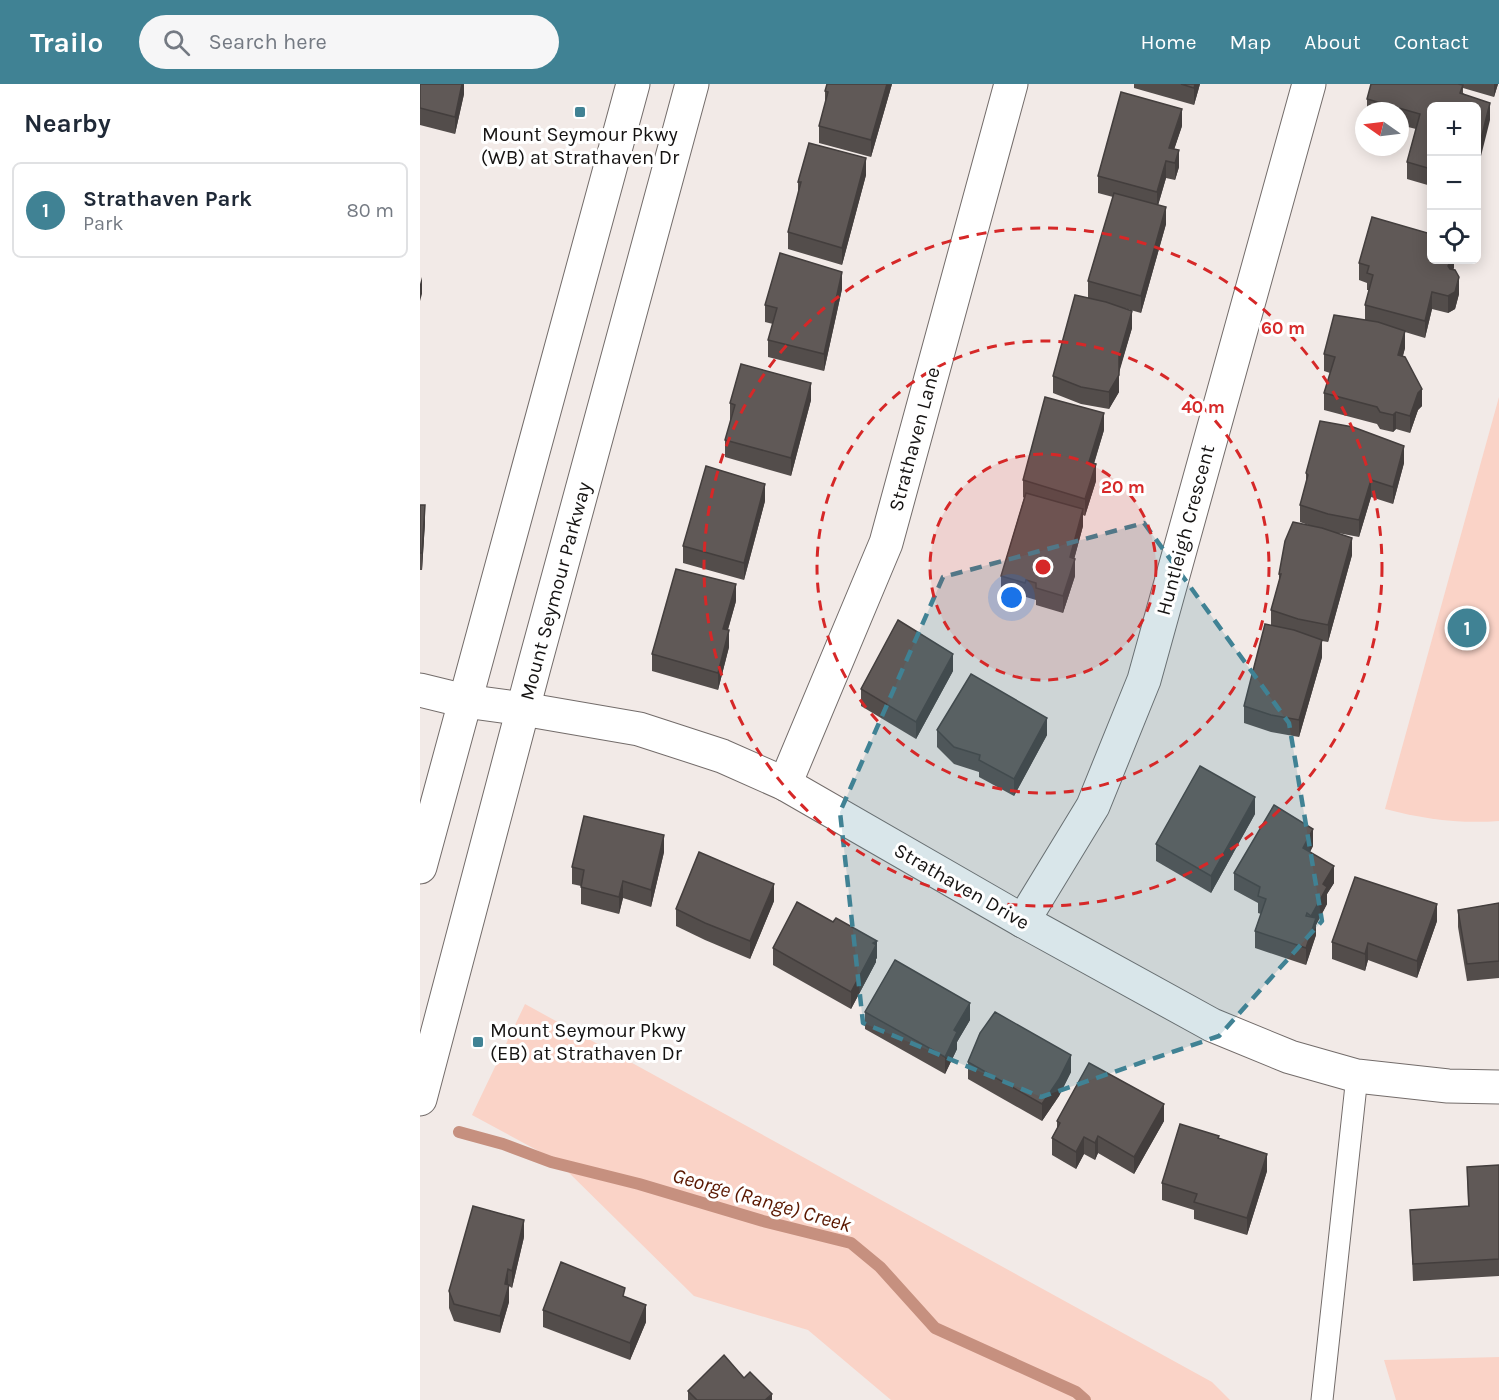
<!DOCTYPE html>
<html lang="en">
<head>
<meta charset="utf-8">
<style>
	:root { --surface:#fff; --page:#f6f6f7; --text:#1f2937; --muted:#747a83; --line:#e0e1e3; --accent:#408294 }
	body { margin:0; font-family:Karla,sans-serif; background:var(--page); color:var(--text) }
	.controls { position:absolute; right:18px; top:18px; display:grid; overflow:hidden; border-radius:9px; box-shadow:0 3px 15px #0003 }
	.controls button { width:54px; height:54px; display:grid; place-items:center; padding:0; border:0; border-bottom:2px solid var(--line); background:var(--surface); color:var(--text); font:30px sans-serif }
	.compass { position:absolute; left:935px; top:18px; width:54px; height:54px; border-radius:50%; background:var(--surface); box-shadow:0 3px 15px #0003; rotate:284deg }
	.you { position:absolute; left:592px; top:514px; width:21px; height:21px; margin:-15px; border:4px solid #fff; border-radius:50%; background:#1a73e8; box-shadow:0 0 0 9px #1a73e833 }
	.badge { display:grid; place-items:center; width:39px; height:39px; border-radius:50%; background:var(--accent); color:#fff; font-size:20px; font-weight:700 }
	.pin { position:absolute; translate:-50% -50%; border:3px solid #fff; box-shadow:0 2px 6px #0006 }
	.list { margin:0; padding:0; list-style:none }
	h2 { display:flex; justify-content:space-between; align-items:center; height:78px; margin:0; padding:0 24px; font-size:26px }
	h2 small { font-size:20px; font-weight:400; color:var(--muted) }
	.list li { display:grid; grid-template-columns:39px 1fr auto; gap:18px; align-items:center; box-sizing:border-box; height:96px; margin:0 12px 12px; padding:0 12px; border:2px solid var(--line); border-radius:9px }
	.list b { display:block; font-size:22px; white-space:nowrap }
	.list p { margin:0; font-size:20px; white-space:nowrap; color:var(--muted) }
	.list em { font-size:20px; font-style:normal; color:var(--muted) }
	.icon { flex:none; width:33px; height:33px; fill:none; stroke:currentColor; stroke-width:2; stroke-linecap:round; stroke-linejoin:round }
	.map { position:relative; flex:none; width:1079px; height:1316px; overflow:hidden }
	header { display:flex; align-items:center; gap:36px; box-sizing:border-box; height:84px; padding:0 30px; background:var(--accent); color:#fff }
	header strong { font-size:28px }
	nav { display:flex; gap:33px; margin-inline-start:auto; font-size:21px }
	.search { width:420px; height:54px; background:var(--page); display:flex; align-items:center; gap:15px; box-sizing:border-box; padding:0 21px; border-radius:33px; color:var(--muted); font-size:22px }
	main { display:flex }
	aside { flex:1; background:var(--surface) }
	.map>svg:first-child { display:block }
	.green { fill:#fad3c7 }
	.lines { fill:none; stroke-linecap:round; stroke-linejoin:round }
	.stream { stroke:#c6907f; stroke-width:12 }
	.service-casing { stroke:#736c6a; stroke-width:23 }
	.minor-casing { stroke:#736c6a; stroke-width:35 }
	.secondary-casing { stroke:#736c6a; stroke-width:35 }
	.service { stroke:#fff; stroke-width:21 }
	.minor { stroke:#fff; stroke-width:33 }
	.secondary { stroke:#fff; stroke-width:33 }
	.wall { fill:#534d4b }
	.shaded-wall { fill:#433e3d }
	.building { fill:#605957; stroke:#433e3d; stroke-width:1.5 }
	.marked { fill:#408294; fill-opacity:0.2; stroke:#408294; stroke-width:4.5; stroke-dasharray:12 8; stroke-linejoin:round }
	.ring { fill:none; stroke:#d62828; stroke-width:3; stroke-dasharray:10 8 }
	.poi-dot { fill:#408294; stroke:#fff; stroke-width:2 }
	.labels { text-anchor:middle; stroke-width:6; stroke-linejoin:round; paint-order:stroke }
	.poi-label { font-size:20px; fill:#151312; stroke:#fff }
	.street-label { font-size:20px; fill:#151312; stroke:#fff }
	.water-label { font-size:21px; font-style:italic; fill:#5a1801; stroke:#fff }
	.centre { fill:#d62828; stroke:#fff; stroke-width:3 }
	.ring-label { font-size:18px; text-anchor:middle; font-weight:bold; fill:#d62828; stroke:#fff; stroke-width:6; stroke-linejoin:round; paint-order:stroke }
</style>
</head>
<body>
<header>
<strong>Trailo</strong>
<div class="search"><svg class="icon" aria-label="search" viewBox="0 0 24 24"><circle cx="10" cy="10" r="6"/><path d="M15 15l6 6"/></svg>Search here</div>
<nav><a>Home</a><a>Map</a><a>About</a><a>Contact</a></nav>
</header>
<main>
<aside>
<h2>Nearby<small></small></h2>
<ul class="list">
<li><span class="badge">1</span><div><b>Strathaven Park</b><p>Park</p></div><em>80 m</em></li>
</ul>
</aside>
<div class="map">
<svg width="1079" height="1316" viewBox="0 0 1079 1316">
	<rect width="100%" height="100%" fill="#f2eae7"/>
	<g class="green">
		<path d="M1079,313V737C1040,740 1003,735 965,725Z"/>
		<path d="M105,920L792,1298L810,1316H471L388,1246L274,1212L137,1077L52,1031Z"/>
		<path d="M1079,1273V1316H976L964,1276Z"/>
	</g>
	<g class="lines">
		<path class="stream" d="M39,1048L83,1060L131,1078L219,1100L343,1137L431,1159L460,1183L515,1244L656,1308L665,1316"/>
		<defs>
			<path id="service" d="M902,1316L937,992"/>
			<g id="minor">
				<path d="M0,606L45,617L103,625L219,645L302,672L365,700L603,837L792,941L870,973L937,992L1028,1002L1079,1003"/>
				<path d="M365,700L466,459L591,0"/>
				<path d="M603,837L673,722L724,596L889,0"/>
			</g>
			<g id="secondary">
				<path d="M0,783L213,0"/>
				<path d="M0,1015L114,583L272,0"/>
			</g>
		</defs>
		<use href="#service" class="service-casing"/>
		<use href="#minor" class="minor-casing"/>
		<use href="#secondary" class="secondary-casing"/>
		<use href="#service" class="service"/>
		<use href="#minor" class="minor"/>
		<use href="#secondary" class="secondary"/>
	</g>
	<g class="wall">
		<path d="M0,0H44V10L35,50L0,41Z"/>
		<path d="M407,0H472L451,73L399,59V42L405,20V7Z"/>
		<path d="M714,0H780L774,21L714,4Z"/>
		<path d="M951,0H1078L1074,13L1043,4V9L1070,36L1011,22V102L987,95V78L996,45L980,41V27H947V15Z"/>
		<path d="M762,42L754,65L759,83L755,96L746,94L738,121L746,140L721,229L700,223L712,244L699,287V308L689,325L661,320L633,309V292L668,214V197L693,113L678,109V92Z"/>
		<path d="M446,91L422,181L368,165V148L378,112V98Z"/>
		<path d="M1034,176L1033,185L1039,210L1035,225L1028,229L1012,225L1005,254L985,248V264L983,272L1002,322L998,326L990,349L976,345L973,348L960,345L957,340L904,326V309L910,289L904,287V270L945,236V221L949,206H947V199L939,196V179Z"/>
		<path d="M422,205L404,287L348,273V256L353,240L345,238V221Z"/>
		<path d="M391,316L371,392L305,373V356L311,337L310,336V319Z"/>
		<path d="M684,346L674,380L676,397L665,432L663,431V442L654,475L655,492L643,529L616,521V516L606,513L605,516L581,509V492L604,414L603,413V396Z"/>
		<path d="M984,379L973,420L951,413L939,453L918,449L932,471L908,558L902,557V573L879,653L851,648L824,639V622L851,541V526L859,497V490L891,442L880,438V421L886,399V389Z"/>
		<path d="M345,417L324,496L263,479V462Z"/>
		<path d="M0,421L5,438L2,486H0Z"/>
		<path d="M316,517L308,546L309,563L298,606L232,587V570Z"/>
		<path d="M533,587L496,655L441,622V605Z"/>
		<path d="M517,646L627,651L594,712L559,693V688L534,680L517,663Z"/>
		<path d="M835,730L791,809L736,777V760Z"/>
		<path d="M893,762L890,768L914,799L907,810V820L896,841V851L886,881L835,864V847L841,830L838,829V819L814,806V789Z"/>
		<path d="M244,768L231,823L203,814L199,830L161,820V802L152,800V783Z"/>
		<path d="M354,817L330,875L285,856L256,842V825Z"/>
		<path d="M1079,819V894L1047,897L1038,843V826Z"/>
		<path d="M1017,837L997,894L948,876L945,887L912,875V858Z"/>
		<path d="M353,864L457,874L456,875V878L431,925L353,881Z"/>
		<path d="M445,928L550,936L537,958V965L525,990L445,945Z"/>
		<path d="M548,978L651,988L639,1012L622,1037L548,995Z"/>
		<path d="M637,1037H744L714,1090L678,1069L675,1076L664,1070L656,1085L632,1071V1054L637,1045Z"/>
		<path d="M799,1055L847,1087L827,1151L774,1135V1126L742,1116V1099Z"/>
		<path d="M1079,1081V1192L993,1197L990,1126L1048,1122L1047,1083Z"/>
		<path d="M104,1153L92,1204L89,1202V1218L80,1249L34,1237L29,1224V1207Z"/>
		<path d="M205,1213L226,1238L210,1276L123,1243V1226Z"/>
		<path d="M324,1294L352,1316H268V1307Z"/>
	</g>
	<g class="shaded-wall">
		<path d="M42,0H44V10L35,50V33Z"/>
		<path d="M467,0H472L451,73V56Z"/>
		<path d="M775,0H780L774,21V4Z"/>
		<path d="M1074,0H1078L1074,13Z"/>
		<path d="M1070,19V36L1056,92V75Z"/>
		<path d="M762,25V42L750,78L749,64Z"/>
		<path d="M759,66V83L755,96V79Z"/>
		<path d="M446,74V91L422,181V164Z"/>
		<path d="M746,77V94L737,125V108Z"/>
		<path d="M746,123V140L721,229V212Z"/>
		<path d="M1031,176H1034V184L1028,199V182Z"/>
		<path d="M422,188V205L404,287V270Z"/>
		<path d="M2,193V210L0,217V200Z"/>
		<path d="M1039,193V210L1035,225L1028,229V212Z"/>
		<path d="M1012,208V225L1005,254V237Z"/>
		<path d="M712,227V244L699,289V272Z"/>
		<path d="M985,247V264L978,288V271Z"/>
		<path d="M699,291V308L689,325V308Z"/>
		<path d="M391,299V316L371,392V374Z"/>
		<path d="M1002,305V322L998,326L990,349V332L998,309Z"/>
		<path d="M976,328V345L973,348V331Z"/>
		<path d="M684,329V346L669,395V378Z"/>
		<path d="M984,362V379L973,420V403Z"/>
		<path d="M676,380V397L665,432V415Z"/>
		<path d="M951,396V413L939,453V436Z"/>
		<path d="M345,400V417L324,496V479Z"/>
		<path d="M5,421V438L2,486V469Z"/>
		<path d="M663,425V442L651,487L655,475V492L643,529V512L650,473Z"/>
		<path d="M932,454V471L908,558V541Z"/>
		<path d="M316,500V517L303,562V545Z"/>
		<path d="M309,546V563L298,606V589Z"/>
		<path d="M902,556V573L879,653V636Z"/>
		<path d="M533,570V587L496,655V638Z"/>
		<path d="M627,634V651L594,712V695Z"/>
		<path d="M835,713V730L791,809V792Z"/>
		<path d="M893,745V762L883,781V764Z"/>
		<path d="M244,751V768L231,823V806Z"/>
		<path d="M914,782V799L907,810V820L896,841V851L886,881V864L891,848V832L903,800Z"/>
		<path d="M203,797V814L199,830V813Z"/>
		<path d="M354,800V817L330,875V857Z"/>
		<path d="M1017,820V837L997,894V877Z"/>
		<path d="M457,857V874L456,875V878L431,925V908L453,859Z"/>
		<path d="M948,859V876L945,887V870Z"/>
		<path d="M550,919V936L537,958V965L525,990V973L534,946Z"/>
		<path d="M651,971V988L639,1012L622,1037V1020Z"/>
		<path d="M744,1020V1037L714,1090V1073Z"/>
		<path d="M678,1052V1069L675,1076V1059Z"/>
		<path d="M664,1053V1070L656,1085V1068Z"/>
		<path d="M847,1070V1087L827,1151V1134Z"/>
		<path d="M104,1136V1153L92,1204V1187Z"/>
		<path d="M88,1185V1202L85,1200Z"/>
		<path d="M89,1201V1218L80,1249V1232Z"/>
		<path d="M226,1221V1238L210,1276V1259Z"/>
		<path d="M352,1310V1316H345Z"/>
	</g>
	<g class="building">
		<path d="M0,0H42L35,33L0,24Z"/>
		<path d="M407,0H467L451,56L399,42L408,8L405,7Z"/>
		<path d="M761,0H775L774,4Z"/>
		<path d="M951,0H1038L1043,1L1040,9L1070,19L1056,75V22H1011V85L987,78L1000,30L947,15Z"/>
		<path d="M701,8L762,25L749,64L759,66L755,79L746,77L737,108L678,92Z"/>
		<path d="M389,59L446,74L422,164L368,148L381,98H378Z"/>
		<path d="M694,109L746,123L721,212L668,197Z"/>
		<path d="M952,133L1011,150V176H1031L1028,182L1030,185L1035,186L1039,193L1035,208L1028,212L1012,208L1005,237L945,221L953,191L947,189L949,182L939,179Z"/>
		<path d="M360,169L422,188L404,270L348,256L357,224L345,221Z"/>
		<path d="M655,211L686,218L712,227L699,272V291L689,308L661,303L633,292Z"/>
		<path d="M914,231L958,238L985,247L978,271L985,273L1002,305L998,309L990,332L976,328L973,331L960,328L957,323L904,309L915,273L904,270Z"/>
		<path d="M321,280L391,299L371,374L305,356L315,321L310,319Z"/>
		<path d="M625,313L684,329L669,378L676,380L665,415L603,396Z"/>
		<path d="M900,337L933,343L984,362L973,403L951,396L939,436L908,430L880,421L888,391L886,389Z"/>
		<path d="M286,382L345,400L324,479L263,462Z"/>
		<path d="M606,409L663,425L650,473L655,475L643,512L616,504V499L606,496L605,499L581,492Z"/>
		<path d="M0,421H5L2,469H0Z"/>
		<path d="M873,438L902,444L932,454L908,541L878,535L851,526L861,490H859L865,457Z"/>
		<path d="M256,485L316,500L303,545L309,546L298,589L232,570Z"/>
		<path d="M478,536L533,570L496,638L441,605Z"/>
		<path d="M845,540L874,546L902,556L879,636L851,631L824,622Z"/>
		<path d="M551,590L627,634L594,695L559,676L560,671L534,663L517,646Z"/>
		<path d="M780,682L835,713L791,792L736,760Z"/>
		<path d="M854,721L893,745L883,764L914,782L903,800L907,803L891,832L887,829L886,832L896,834L886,864L835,847L846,815L838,812L840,803L814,789Z"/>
		<path d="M164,732L244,751L231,806L203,797L199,813L161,803L164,786L152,783Z"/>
		<path d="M279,768L354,800L330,857L285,839L256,825Z"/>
		<path d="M935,793L1017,820L997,877L948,859L945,870L912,858Z"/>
		<path d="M377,818L413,838L416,834L457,857L453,859L456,861L431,908L353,864Z"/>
		<path d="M1079,819V877L1047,880L1038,826Z"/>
		<path d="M475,876L550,919L534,946L537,948L525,973L445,928Z"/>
		<path d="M575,928L651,971L639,995L622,1020L548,978L560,949Z"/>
		<path d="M669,979L744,1020L714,1073L678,1052L675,1059L664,1053L656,1068L632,1054L640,1039L637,1037Z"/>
		<path d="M760,1040L799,1052L798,1054L847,1070L827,1134L774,1118L777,1110L742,1099Z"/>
		<path d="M1079,1081V1175L993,1180L990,1126L1049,1122L1047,1083Z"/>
		<path d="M53,1122L104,1136L92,1187L88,1185L85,1200L89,1201L80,1232L34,1220L29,1207Z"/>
		<path d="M141,1178L205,1204L203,1212L226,1221L210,1259L123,1226Z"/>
		<path d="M304,1271L324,1294L330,1288L352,1310L345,1316H277L268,1307Z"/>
	</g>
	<path class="marked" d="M724,439L869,639L902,837L799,952L621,1013L443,939L420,728L523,493Z"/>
	<circle cx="623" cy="483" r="113" fill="#d62828" fill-opacity=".12"/>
	<g class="ring">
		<circle cx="623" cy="483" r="113"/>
		<circle cx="623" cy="483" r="226"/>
		<circle cx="623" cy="483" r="339"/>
	</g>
	<g class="poi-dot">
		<rect x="154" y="22" width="12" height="12" rx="3"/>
		<rect x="52" y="952" width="12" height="12" rx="3"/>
	</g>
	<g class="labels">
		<g class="poi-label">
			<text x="160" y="57">Mount Seymour Pkwy<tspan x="160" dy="23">(WB) at Strathaven Dr</tspan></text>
			<text x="70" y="953" text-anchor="start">Mount Seymour Pkwy<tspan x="70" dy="23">(EB) at Strathaven Dr</tspan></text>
		</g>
		<g class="street-label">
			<text transform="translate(494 355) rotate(-75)" y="7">Strathaven Lane</text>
			<text transform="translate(765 446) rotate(-75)" y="7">Huntleigh Crescent</text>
			<text transform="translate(135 507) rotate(-75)" y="7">Mount Seymour Parkway</text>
			<text transform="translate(542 802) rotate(30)" y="7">Strathaven Drive</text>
		</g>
		<g class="water-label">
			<text transform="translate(342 1116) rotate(16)" y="7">George (Range) Creek</text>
		</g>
	</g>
	<circle cx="623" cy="483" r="9" class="centre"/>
	<g class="ring-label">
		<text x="863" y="250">60 m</text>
		<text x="783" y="329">40 m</text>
		<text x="703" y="409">20 m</text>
	</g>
</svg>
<div class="controls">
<button>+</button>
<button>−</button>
<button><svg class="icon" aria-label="locate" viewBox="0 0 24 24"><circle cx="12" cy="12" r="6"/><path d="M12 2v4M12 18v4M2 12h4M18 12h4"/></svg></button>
</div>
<svg class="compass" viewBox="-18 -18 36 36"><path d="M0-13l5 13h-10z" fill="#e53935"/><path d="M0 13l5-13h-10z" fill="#747a83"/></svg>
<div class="you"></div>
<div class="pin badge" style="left:1047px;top:544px">1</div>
</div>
</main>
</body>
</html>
